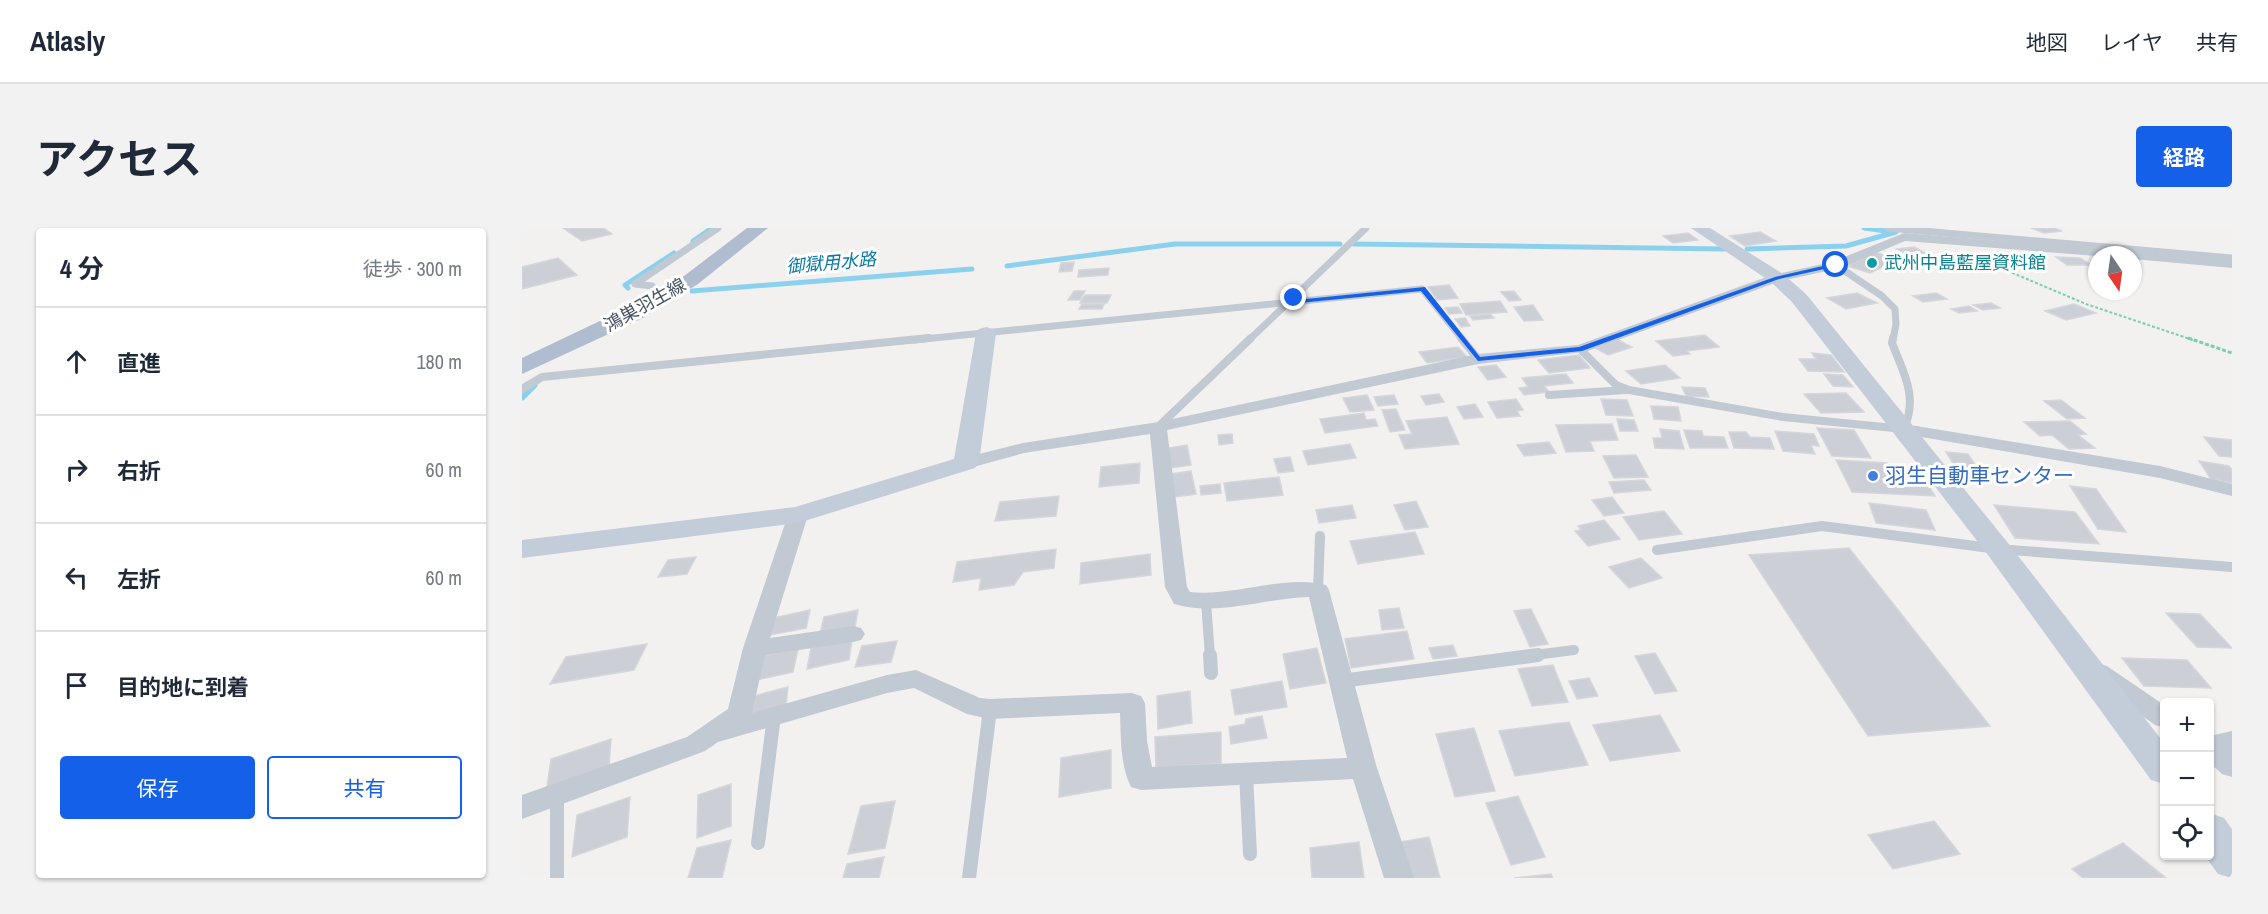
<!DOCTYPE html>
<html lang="ja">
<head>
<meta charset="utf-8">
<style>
	:root { --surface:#fff; --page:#f2f2f3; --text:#1f2937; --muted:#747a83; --line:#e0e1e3; --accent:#1560e8 }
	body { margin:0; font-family:"Archivo Narrow","Noto Sans JP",sans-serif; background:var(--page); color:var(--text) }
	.controls { position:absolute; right:18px; bottom:18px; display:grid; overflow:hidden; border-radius:6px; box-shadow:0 2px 4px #0004 }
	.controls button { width:54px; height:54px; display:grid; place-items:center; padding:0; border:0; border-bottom:2px solid var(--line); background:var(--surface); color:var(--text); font:30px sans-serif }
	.compass { position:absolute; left:1566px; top:18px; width:54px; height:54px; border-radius:50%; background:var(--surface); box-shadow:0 2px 4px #0004; rotate:167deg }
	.stop { position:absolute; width:18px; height:18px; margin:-14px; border:4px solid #1560e8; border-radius:50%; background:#fff }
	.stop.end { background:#1560e8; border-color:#fff; box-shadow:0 2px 6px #0008 }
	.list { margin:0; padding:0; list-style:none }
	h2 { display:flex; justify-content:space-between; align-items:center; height:78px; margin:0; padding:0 24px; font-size:26px }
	h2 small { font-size:20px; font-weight:400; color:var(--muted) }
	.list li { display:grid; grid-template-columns:39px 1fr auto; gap:18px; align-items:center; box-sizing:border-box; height:108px; padding:0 24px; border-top:2px solid var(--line) }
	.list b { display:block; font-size:22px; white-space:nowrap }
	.list em { font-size:20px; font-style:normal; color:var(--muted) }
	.actions { display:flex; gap:12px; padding:18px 24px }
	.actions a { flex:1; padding:14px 0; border:2px solid var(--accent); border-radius:6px; text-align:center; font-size:21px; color:var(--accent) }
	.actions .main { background:var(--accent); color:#fff }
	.icon { flex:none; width:33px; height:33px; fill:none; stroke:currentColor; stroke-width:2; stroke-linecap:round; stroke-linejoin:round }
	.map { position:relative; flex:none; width:1710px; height:650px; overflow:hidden; border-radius:6px }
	header { display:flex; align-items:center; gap:36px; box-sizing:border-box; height:84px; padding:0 30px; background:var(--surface); border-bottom:2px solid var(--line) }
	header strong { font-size:28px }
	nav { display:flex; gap:33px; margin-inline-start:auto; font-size:21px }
	.intro { display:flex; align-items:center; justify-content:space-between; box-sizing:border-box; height:144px; padding:0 36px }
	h1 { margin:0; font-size:42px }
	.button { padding:15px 27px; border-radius:6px; background:var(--accent); color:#fff; font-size:21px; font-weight:700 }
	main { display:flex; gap:36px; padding:0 36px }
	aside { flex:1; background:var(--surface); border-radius:6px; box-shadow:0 2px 4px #0004 }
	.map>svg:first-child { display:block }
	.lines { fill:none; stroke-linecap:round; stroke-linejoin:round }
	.stream-far1 { stroke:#8bd1ee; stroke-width:5 }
	.stream { stroke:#8bd1ee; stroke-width:7 }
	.building { fill:#cccfd6; stroke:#d4d6dc; stroke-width:1.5 }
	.path-far1 { stroke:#76d0ab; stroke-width:2; stroke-dasharray:3 2; stroke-linecap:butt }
	.path { stroke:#76d0ab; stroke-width:3; stroke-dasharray:4 2; stroke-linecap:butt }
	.lane-far3 { stroke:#c1c9d2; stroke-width:7 }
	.lane-far2 { stroke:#c1c9d2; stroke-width:8 }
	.lane-far1 { stroke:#c1c9d2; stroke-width:10 }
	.lane { stroke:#c1c9d2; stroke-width:14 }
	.street { fill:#c1c9d2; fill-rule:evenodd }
	.secondary { fill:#c3ccd9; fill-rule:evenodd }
	.primary { fill:#b0bdd0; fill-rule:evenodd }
	.route { fill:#1560e8 }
	.culture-dot { fill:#0f9aa8; stroke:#fff; stroke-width:2 }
	.shop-dot { fill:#3f7fe0; stroke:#fff; stroke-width:2 }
	.labels { text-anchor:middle; stroke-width:6; stroke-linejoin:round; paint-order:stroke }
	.far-water-label { font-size:18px; font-style:italic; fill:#097aa8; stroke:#fff }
	.far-culture-label { font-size:18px; fill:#0d838f; stroke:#fff; text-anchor:start }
	.far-street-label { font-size:18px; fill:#48525f; stroke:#fff }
	.shop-label { font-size:21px; fill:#366cbe; stroke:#fff; text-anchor:start }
</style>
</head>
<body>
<header>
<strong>Atlasly</strong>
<nav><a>地図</a><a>レイヤ</a><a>共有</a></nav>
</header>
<div class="intro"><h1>アクセス</h1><a class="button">経路</a></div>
<main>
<aside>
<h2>4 分<small>徒歩 · 300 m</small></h2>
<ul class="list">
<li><svg class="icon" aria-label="ahead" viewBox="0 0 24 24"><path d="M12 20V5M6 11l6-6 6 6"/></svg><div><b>直進</b></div><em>180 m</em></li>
<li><svg class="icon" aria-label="right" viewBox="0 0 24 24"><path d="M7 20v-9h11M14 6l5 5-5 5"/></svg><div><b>右折</b></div><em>60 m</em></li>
<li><svg class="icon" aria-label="left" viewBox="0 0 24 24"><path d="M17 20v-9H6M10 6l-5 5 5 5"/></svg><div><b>左折</b></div><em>60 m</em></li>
<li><svg class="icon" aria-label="arrive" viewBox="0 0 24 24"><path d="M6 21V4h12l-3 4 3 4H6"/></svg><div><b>目的地に到着</b></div></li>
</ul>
<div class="actions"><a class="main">保存</a><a>共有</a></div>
</aside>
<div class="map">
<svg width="1710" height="650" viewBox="0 0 1710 650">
	<rect width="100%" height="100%" fill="#f3f1f0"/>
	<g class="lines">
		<g class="stream-far1">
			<path d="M1342,0L1371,4"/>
			<path d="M171,13L190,0"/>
			<path d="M831,16L1203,21"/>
			<path d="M1225,21L1324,18L1374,4"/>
			<path d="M485,38L653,16H818"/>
			<path d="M106,60L103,57L152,25"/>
			<path d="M170,63L450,41"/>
		</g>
		<path class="stream" d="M0,169L12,157"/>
	</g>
	<g class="building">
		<path d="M41,0H81L90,6L60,13Z"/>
		<path d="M1509,0H1532L1540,3L1522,5Z"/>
		<path d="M1238,4L1254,13L1223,18L1208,8Z"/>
		<path d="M1166,5L1176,12L1151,15L1141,8Z"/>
		<path d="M1392,19L1419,33L1401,35L1375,21Z"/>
		<path d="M1353,24L1375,32L1348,45L1325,38Z"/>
		<path d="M1534,29L1558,30L1569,37H1545Z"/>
		<path d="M36,30L55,47L0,61V39Z"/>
		<path d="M552,34L550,43L537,44L539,35Z"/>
		<path d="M587,40L586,47L556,49L557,42Z"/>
		<path d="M927,57L936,70L915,72L906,59Z"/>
		<path d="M552,63H563L558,72H546Z"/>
		<path d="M992,63L999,72L987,73L979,64Z"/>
		<path d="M1335,65L1355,75L1324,81L1305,70Z"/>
		<path d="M1414,65L1425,71L1401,74L1391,68Z"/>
		<path d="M563,67H589L585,75H558Z"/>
		<path d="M978,73L985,84L944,87L938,76Z"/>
		<path d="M1469,75L1478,80L1461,82L1451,77Z"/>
		<path d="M560,76H582L580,81H557Z"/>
		<path d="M1552,76L1574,85L1544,92L1523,83Z"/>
		<path d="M1011,77L1021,92L1002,93L992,79Z"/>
		<path d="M1447,78L1455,83L1437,85L1429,81Z"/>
		<path d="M936,79L940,85L927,86L923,80Z"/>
		<path d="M968,86L972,90L951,92L948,88Z"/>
		<path d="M943,90L948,98L939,99L933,91Z"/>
		<path d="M1183,107L1197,119L1165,123L1168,126L1151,128L1134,113Z"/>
		<path d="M1096,112L1110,119L1086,127L1073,120Z"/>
		<path d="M936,119L945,129L905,135L897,124Z"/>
		<path d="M1290,125L1309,127L1322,144L1286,143L1277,131H1294Z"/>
		<path d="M1057,127L1068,140L1027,145L1016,132Z"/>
		<path d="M974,137L984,149L966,152L956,139Z"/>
		<path d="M1143,137L1158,150L1119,156L1104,143Z"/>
		<path d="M1044,146L1051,155L1022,158L1027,164L1002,167L997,160L1006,159L1000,150Z"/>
		<path d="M1302,146L1321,147L1331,159L1311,158Z"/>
		<path d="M1160,159L1183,160L1187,169L1164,168Z"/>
		<path d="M1324,165L1342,184L1299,185L1282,166Z"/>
		<path d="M917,166L922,174L904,177L899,168Z"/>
		<path d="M845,167L852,182L828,184L821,170Z"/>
		<path d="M872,167L876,176L856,178L852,169Z"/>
		<path d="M994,171L1001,182L995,183L998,188L975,190L966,174Z"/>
		<path d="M1079,171L1105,172L1111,188L1084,187Z"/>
		<path d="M1539,172L1563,190L1545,191L1522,173Z"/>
		<path d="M953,176L961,189L942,191L935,179Z"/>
		<path d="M1129,178L1156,179L1159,193L1132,191Z"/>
		<path d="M874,181L883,202L868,204L860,182Z"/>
		<path d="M842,185L844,192L853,191L856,198L803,205L798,191Z"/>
		<path d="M925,189L937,216L883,221L877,207L890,206L884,193Z"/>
		<path d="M1095,191L1112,192L1116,203H1098Z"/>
		<path d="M1548,193L1564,206L1556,207L1573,220L1547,221L1530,207L1518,208L1502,194Z"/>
		<path d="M1090,196L1096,212L1068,213L1072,223L1044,224L1034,197Z"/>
		<path d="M1295,200L1332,202L1349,230L1310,228Z"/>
		<path d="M1138,201L1157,203L1162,221L1133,220L1131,210H1140Z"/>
		<path d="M1162,202L1180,203L1181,208L1202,209L1206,220H1168Z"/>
		<path d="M1253,203L1292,206L1297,218L1289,217L1293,226L1261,223Z"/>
		<path d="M1207,204H1224L1228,209L1248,210L1252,221L1212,220Z"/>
		<path d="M710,206L711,215L697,217L696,207Z"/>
		<path d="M1682,209L1710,212V229L1697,228Z"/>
		<path d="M1027,214L1034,225L1002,228L995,217Z"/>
		<path d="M828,216L834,230L786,237L781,223Z"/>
		<path d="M665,217L669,237L649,240L646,220Z"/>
		<path d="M1424,224L1446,226L1460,247L1437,245Z"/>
		<path d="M1114,227L1126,249L1092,250L1081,228Z"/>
		<path d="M768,229L772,243L756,245L752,231Z"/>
		<path d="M1314,232L1365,235L1372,247L1401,249L1413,268L1330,264Z"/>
		<path d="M1677,233L1707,238L1710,242V255L1689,251Z"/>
		<path d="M618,235L617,255L577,259L579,239Z"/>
		<path d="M669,243L674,266L653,269L649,246Z"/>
		<path d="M757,249L761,267L705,273L702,255Z"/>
		<path d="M1122,252L1129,262L1092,265L1087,254Z"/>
		<path d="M698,256L699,265L679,267L678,258Z"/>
		<path d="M1548,258L1574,261L1604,304L1576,301Z"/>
		<path d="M537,268L534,288L473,293L478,274Z"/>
		<path d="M1090,269L1102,285L1082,288L1070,272Z"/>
		<path d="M894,273L906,299L883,302L872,277Z"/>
		<path d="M1347,275L1404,282L1413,302L1354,295Z"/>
		<path d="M830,277L834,290L797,295L794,282Z"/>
		<path d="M1472,277L1553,284L1577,316L1493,310Z"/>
		<path d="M1142,283L1160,306L1117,312L1101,289Z"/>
		<path d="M1082,292L1098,311L1066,318L1053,303L1059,302L1056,298Z"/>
		<path d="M893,304L902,326L836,336L828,313Z"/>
		<path d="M1327,320L1468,498L1346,508L1227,327Z"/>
		<path d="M534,321L532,340L501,344L492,357L457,362L459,350L431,354L435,334Z"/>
		<path d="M628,326L629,347L558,356L559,335Z"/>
		<path d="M174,329L165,346L136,349L146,332Z"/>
		<path d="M1119,330L1140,350L1107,360L1087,339Z"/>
		<path d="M877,380L882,400L860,402L857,382Z"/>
		<path d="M1009,381L1026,416L1008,419L992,383Z"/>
		<path d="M288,382L284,400L248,407L252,390Z"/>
		<path d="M336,382L333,399L298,406L302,389Z"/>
		<path d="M1644,385L1678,386L1710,420L1675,419Z"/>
		<path d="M885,403L892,431L829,440L823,411Z"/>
		<path d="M330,412L327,432L285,441L289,420Z"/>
		<path d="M375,413L369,434L333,439L340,418Z"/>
		<path d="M125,416L112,442L28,456L44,429Z"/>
		<path d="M931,417L935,428L911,431L907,420Z"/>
		<path d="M795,420L804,455L768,461L761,426Z"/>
		<path d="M276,421L271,444L234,452L240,428Z"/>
		<path d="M1133,425L1155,463L1133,466L1113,428Z"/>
		<path d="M1600,430L1665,432L1689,460L1622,458Z"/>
		<path d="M1031,437L1046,474L1010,478L996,441Z"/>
		<path d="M1067,450L1076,468L1055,471L1047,453Z"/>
		<path d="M760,453L765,479L713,487L709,462Z"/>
		<path d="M266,459L264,477L229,486L232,468Z"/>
		<path d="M668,463L670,495L636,501L635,468Z"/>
		<path d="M1138,487L1158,523L1088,533L1071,497Z"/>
		<path d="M740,488L745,510L709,516L707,499L723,496L724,491Z"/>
		<path d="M1047,494L1066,537L993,548L977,503Z"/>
		<path d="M952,500L973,563L933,569L914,506Z"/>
		<path d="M699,504V535L634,540L633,509Z"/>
		<path d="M89,511L87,538L25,559L29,531Z"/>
		<path d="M589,522V560L537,569L539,530Z"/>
		<path d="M209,556V598L175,610L176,567Z"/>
		<path d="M996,568L1023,629L989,637L964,575Z"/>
		<path d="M108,569L105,609L50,629L55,587Z"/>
		<path d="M373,573L363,620L326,626L339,578Z"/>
		<path d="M1412,593L1438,626L1371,641L1346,607Z"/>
		<path d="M907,609L918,650H887L878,614Z"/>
		<path d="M209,612L200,650H166L175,620Z"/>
		<path d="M837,614L842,650H790L788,620Z"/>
		<path d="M1601,615L1644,650H1561L1550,641Z"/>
		<path d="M362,629L357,650H321L325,636Z"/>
		<path d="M1029,646L1031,650H992Z"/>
	</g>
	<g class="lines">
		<path class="path-far1" d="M1467,35L1564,76L1671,112"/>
		<path class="path" d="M1666,110L1710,125"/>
		<g class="lane-far3">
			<path d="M1366,0L1710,30"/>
			<path d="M1314,37L1360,68L1373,81L1374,96L1371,112"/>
			<path d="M130,58L113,56L196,0"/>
			<path d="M392,112L900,61L941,112"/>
			<path d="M727,112L844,0"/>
		</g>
		<g class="lane-far2">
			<path d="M939,110L956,131"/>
			<path d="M1058,121L1094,157L1107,162L1261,189L1382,201C1396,168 1382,146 1370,115L1371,110"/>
			<path d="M0,161L20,149L407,110"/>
			<path d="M1027,167L1104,162"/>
			<path d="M636,199L729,110"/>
		</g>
		<g class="lane-far1">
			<path d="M1135,322L1300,298L1476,321L1710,339"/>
			<path d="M796,362L798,308"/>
			<path d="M684,374L688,428"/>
			<path d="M1005,428L1052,422"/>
		</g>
		<g class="lane">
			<path d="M688,427L689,445"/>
			<path d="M819,453L1016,427"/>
			<path d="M724,546L728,626"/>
			<path d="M35,566V650"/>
			<path d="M236,615L252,488"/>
			<path d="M447,650L468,481"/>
		</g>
		<g class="street">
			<path d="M1382,5L1710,32V40L1611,31V27L1575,28L1383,13L1319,40L1259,53L1063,124L956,136L645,202L665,359L668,364C711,369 764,346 804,357L807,362L855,540L892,650H862L831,551L619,562L609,559C598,537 599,509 598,485L468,491L445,486L392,460L365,465L196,514L183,523L0,591V567L165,509L206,481L221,420L266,287L269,283H283L286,287L248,410L331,398L339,400L343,406L339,412L331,414L243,427L230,485L365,447L394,442L458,470L468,471L610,465L619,468L623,475L625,513L630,539L825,530L787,369C742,370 696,389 652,376L643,359L628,206L502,225L444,241L437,239L435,235L437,231L501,215L636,194L956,126L1056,117L1250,47L1310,34Z"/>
			<path d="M1382,196L1638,238L1710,256V268L1638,250L1376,205L1373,201L1376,197Z"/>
			<path d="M1576,435L1585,438L1642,477V500L1633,497L1567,450L1564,444L1567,438Z"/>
			<path d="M1710,503V549L1700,546L1688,535V508Z"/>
		</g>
		<g class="secondary">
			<path d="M1169,0H1188L1261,46L1284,66L1486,315L1642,515V556L1629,552L1466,327L1270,74L1249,54Z"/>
			<path d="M464,99L471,101L474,105L457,235L453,240L276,295L0,330V312L273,279L432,231L454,105L457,101Z"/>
			<path d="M1688,585L1702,590L1710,601V650L1696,646L1683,628H1688Z"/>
		</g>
		<path class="primary" d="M225,0H246L176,56L119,91L0,146V130L103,81L162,48Z"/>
	</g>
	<path class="route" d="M1314,35L1316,38L1257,51L1060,123L956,133L899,63L767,76L764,74L772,68L775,70L774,72L903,59L958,129L1057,119L1253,49Z"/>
	<circle class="culture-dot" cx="1350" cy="35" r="6"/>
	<circle class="shop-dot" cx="1351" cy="248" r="6"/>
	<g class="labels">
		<g class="far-water-label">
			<text transform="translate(309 35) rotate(-5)" y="6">御獄用水路</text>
		</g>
		<g class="far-culture-label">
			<text x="1362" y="41">武州中島藍屋資料館</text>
		</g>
		<g class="far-street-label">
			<text transform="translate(123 77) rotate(-29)" y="6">鴻巣羽生線</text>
		</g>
		<g class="shop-label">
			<text x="1363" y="255">羽生自動車センター</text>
		</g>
	</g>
</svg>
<div class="controls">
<button>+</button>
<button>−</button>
<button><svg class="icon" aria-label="locate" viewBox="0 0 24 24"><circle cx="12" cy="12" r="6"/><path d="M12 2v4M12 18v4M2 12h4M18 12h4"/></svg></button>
</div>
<svg class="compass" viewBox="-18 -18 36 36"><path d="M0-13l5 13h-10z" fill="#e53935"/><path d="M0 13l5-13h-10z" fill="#747a83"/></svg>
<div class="stop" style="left:1314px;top:37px"></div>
<div class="stop end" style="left:772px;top:70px"></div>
</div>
</main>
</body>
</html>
